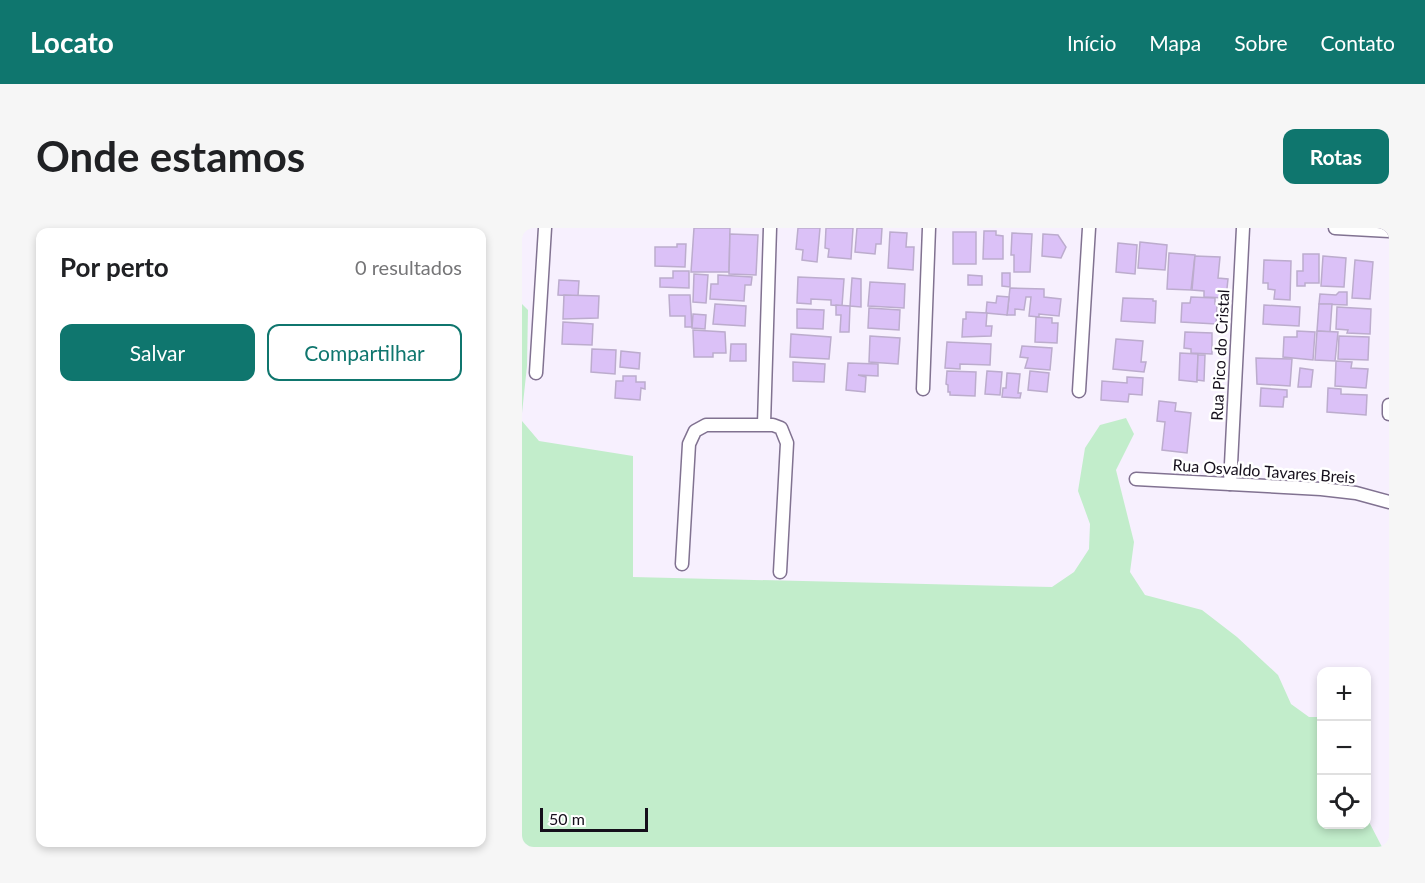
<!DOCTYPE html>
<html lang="pt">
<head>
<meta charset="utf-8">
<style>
	:root { --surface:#fff; --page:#f6f6f6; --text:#202124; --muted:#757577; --line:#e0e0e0; --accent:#0f766e }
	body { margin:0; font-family:Lato,sans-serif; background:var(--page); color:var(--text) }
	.controls { position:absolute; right:18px; bottom:18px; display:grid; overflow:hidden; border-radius:12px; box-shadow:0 3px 9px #0003 }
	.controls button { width:54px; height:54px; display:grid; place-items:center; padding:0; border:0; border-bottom:2px solid var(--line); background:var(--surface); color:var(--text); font:30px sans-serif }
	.scale { position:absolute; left:18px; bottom:15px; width:108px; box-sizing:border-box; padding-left:6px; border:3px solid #150f1b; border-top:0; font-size:16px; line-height:21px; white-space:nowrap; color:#150f1b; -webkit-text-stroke:4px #fff; paint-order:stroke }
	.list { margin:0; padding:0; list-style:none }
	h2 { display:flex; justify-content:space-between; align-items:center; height:78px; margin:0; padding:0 24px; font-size:26px }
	h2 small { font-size:20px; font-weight:400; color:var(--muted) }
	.actions { display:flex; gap:12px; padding:18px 24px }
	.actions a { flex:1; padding:14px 0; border:2px solid var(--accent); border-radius:12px; text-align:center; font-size:21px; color:var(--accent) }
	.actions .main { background:var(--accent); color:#fff }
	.icon { flex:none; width:33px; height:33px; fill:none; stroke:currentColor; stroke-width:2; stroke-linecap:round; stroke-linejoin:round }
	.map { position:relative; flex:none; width:867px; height:619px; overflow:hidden; border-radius:12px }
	header { display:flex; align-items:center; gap:36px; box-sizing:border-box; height:84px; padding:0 30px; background:var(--accent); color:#fff }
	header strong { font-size:28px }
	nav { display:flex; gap:33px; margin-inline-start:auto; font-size:21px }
	.intro { display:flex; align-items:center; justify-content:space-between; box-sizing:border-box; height:144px; padding:0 36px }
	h1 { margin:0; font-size:42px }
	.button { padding:15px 27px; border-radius:12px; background:var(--accent); color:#fff; font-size:21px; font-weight:700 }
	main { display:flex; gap:36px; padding:0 36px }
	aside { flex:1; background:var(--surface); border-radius:12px; box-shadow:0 3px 9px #0003 }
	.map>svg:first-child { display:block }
	.green { fill:#c2edcb }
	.building { fill:#dbc1f7; stroke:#bcaccd; stroke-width:1.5 }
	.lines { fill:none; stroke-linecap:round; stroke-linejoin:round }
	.minor-casing { stroke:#817291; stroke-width:15 }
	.minor { stroke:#fff; stroke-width:12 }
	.labels { text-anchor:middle; stroke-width:5; stroke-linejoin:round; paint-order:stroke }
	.street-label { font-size:16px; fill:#150f1b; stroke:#fff }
</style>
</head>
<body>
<header>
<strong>Locato</strong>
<nav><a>Início</a><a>Mapa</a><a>Sobre</a><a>Contato</a></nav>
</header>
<div class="intro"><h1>Onde estamos</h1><a class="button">Rotas</a></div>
<main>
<aside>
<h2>Por perto<small>0 resultados</small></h2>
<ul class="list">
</ul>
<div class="actions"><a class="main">Salvar</a><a>Compartilhar</a></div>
</aside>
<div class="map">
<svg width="867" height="619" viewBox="0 0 867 619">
	<rect width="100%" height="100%" fill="#f7f0fe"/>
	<g class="green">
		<path d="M0,76L6,82L5,138L0,185Z"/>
		<path d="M604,190L612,206L594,242L612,314L608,344L623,367L680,382L715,409L756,447L769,476L787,489H799L800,596H844L845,590L860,619H0V193L17,213L111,228V349L530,359L552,344L567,321L568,296L556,263L563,220L578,197Z"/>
	</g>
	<g class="building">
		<path d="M172,0H208L207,44H169Z"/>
		<path d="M276,0H298L295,34L280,32L281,22L274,21Z"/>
		<path d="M304,0H331L329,31L306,29L307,21L303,20Z"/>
		<path d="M335,0H360L359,16H354L353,26L333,24Z"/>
		<path d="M462,3H474V7L481,8V31H461Z"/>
		<path d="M368,4L385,5L384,19H392L391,42L366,40Z"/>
		<rect x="431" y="4" width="23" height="32"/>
		<path d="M490,5L510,6L508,44H492V27H489Z"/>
		<path d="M208,6L236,7L234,47L207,46Z"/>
		<path d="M521,6L536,7L544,19L539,30L520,28Z"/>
		<path d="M618,14L645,17L643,42L616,40Z"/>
		<path d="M596,15L615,17L613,46L594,44Z"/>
		<path d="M155,16H164L163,39L133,38V19H155Z"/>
		<path d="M647,25L673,27L669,62L645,61Z"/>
		<path d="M781,26H797V55H783V58H775V43H781Z"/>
		<path d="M673,28L698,29L696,50L706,51L704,70L682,69V63L670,62Z"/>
		<path d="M801,28L824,30L822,59L799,58Z"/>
		<path d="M742,32L769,33L768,72L752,71L753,62L746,61V55H741Z"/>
		<path d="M833,32L851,34L848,71L830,70Z"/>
		<path d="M151,43H167V60L138,59V50H151Z"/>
		<path d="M480,45H488V59L480,58Z"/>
		<path d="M172,46L186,47L184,75L171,74Z"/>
		<path d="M196,47L230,49L229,57H223L222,73L188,71L189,56H196Z"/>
		<path d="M446,47L460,48V57H446Z"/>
		<path d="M276,49L322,51L320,78L309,77V72L289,71V76L275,75Z"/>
		<path d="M330,50L339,51V79L328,78Z"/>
		<path d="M37,52L57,53L56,68L36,67Z"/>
		<path d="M348,54L383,56L382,80L346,78Z"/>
		<path d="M488,60L522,61V69L539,71L537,88L517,86V89L507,88L509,69H504L502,82L493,81V87H485Z"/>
		<path d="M817,64H825V77L797,76L798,66L814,67Z"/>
		<path d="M42,67L77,68L76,90L41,91Z"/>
		<path d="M147,67H168L170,99H163V88H148Z"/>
		<path d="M475,68L487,69L485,87L464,85L465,74L474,75Z"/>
		<path d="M669,69L693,70V76H695L694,96L659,94L660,75H668Z"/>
		<path d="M601,70L631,71V73H634L633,95L599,93Z"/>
		<path d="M193,76L224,78L223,98L191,96Z"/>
		<path d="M797,76H810L808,104L795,103Z"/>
		<path d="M314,77L328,78L327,104H318L319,87H314Z"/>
		<path d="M742,77L778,79L777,98L741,96Z"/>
		<path d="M815,79L849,81L848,106L825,105L826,102L814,101Z"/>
		<path d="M347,80L378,82L377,102L346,100Z"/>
		<path d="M275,81L302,82L301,101L275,100Z"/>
		<path d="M444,84L465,85L464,98H470L469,108L440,109L441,91H444Z"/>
		<path d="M171,86L184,87L183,101L170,100Z"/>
		<path d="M514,89L530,90V95H536L535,115L513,114Z"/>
		<path d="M41,94L71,96L70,117L40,116Z"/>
		<path d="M171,102L203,104L204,125H191V129H172Z"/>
		<path d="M775,103L793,104L791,132L761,129L762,109H775Z"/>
		<path d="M795,103L816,104L813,133L793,132Z"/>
		<path d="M663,104L690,105V126L669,125V121L662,120Z"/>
		<path d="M269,106L309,109L307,131L268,129Z"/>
		<path d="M348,108L378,110L376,136L347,134Z"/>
		<path d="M817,108L847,109L846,132L816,131Z"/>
		<path d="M594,111L621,113L619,134H624L622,144L591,141Z"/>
		<path d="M425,114L469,116L468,137L438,136V141L423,140Z"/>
		<path d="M209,116H224V133H208Z"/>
		<path d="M500,118L530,120L528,142L503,140L506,130L498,129Z"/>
		<path d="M70,121L94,122L93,146L69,144Z"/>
		<path d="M99,123L118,125L117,141L98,139Z"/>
		<path d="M658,125L676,126L675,154L657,152Z"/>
		<path d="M676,127H683L682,153L675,152Z"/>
		<path d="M734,130L770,131L768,158L735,156Z"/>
		<path d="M814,133L830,134L829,140L846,141L844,160L813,158Z"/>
		<path d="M271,134L303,136L302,154L271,153Z"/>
		<path d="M326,135L356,136V148L336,147L344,149L343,164L324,162Z"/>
		<path d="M778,140L791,142L789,159H776Z"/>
		<path d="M425,143L454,144L453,168L428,167V164H426V157L424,156Z"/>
		<path d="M465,143L480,144L478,167L463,166Z"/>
		<path d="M508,143L527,145L525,164L506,162Z"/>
		<path d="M485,145L498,146L496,165H499L498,170L480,169L481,160H484Z"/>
		<path d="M101,148H114V154H123V161L119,160L118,172L93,170L94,153H101Z"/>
		<path d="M605,149L621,150L620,167L607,166L606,174L579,172L580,153L605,155Z"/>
		<path d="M739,160L765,162V169H762L761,179L738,178Z"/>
		<path d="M806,160L819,161V166L845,167L844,187L805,184Z"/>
		<path d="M637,173L654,175L653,183L669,185L665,225L640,222L643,194L635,193Z"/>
	</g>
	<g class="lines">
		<defs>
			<g id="minor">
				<path d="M813,0L867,3"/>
				<path d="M14,145L23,0"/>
				<path d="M401,161L407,0"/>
				<path d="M557,163L567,0"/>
				<path d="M867,186V177"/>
				<path d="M242,196L248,0"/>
				<path d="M614,251L799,261L834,265L867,274"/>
				<path d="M708,256L721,0"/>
				<path d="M160,336L167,216L173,203L184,197H251L259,200L265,215L258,344"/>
			</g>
		</defs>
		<use href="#minor" class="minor-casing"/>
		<use href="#minor" class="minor"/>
	</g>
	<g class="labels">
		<g class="street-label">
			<text transform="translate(698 127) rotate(-87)" y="6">Rua Pico do Cristal</text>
			<text transform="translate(742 243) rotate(4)" y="6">Rua Osvaldo Tavares Breis</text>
		</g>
	</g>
</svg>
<div class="controls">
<button>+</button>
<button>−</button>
<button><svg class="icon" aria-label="locate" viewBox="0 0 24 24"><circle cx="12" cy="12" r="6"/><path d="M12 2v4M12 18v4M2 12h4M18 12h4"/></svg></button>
</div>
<div class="scale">50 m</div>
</div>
</main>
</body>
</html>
